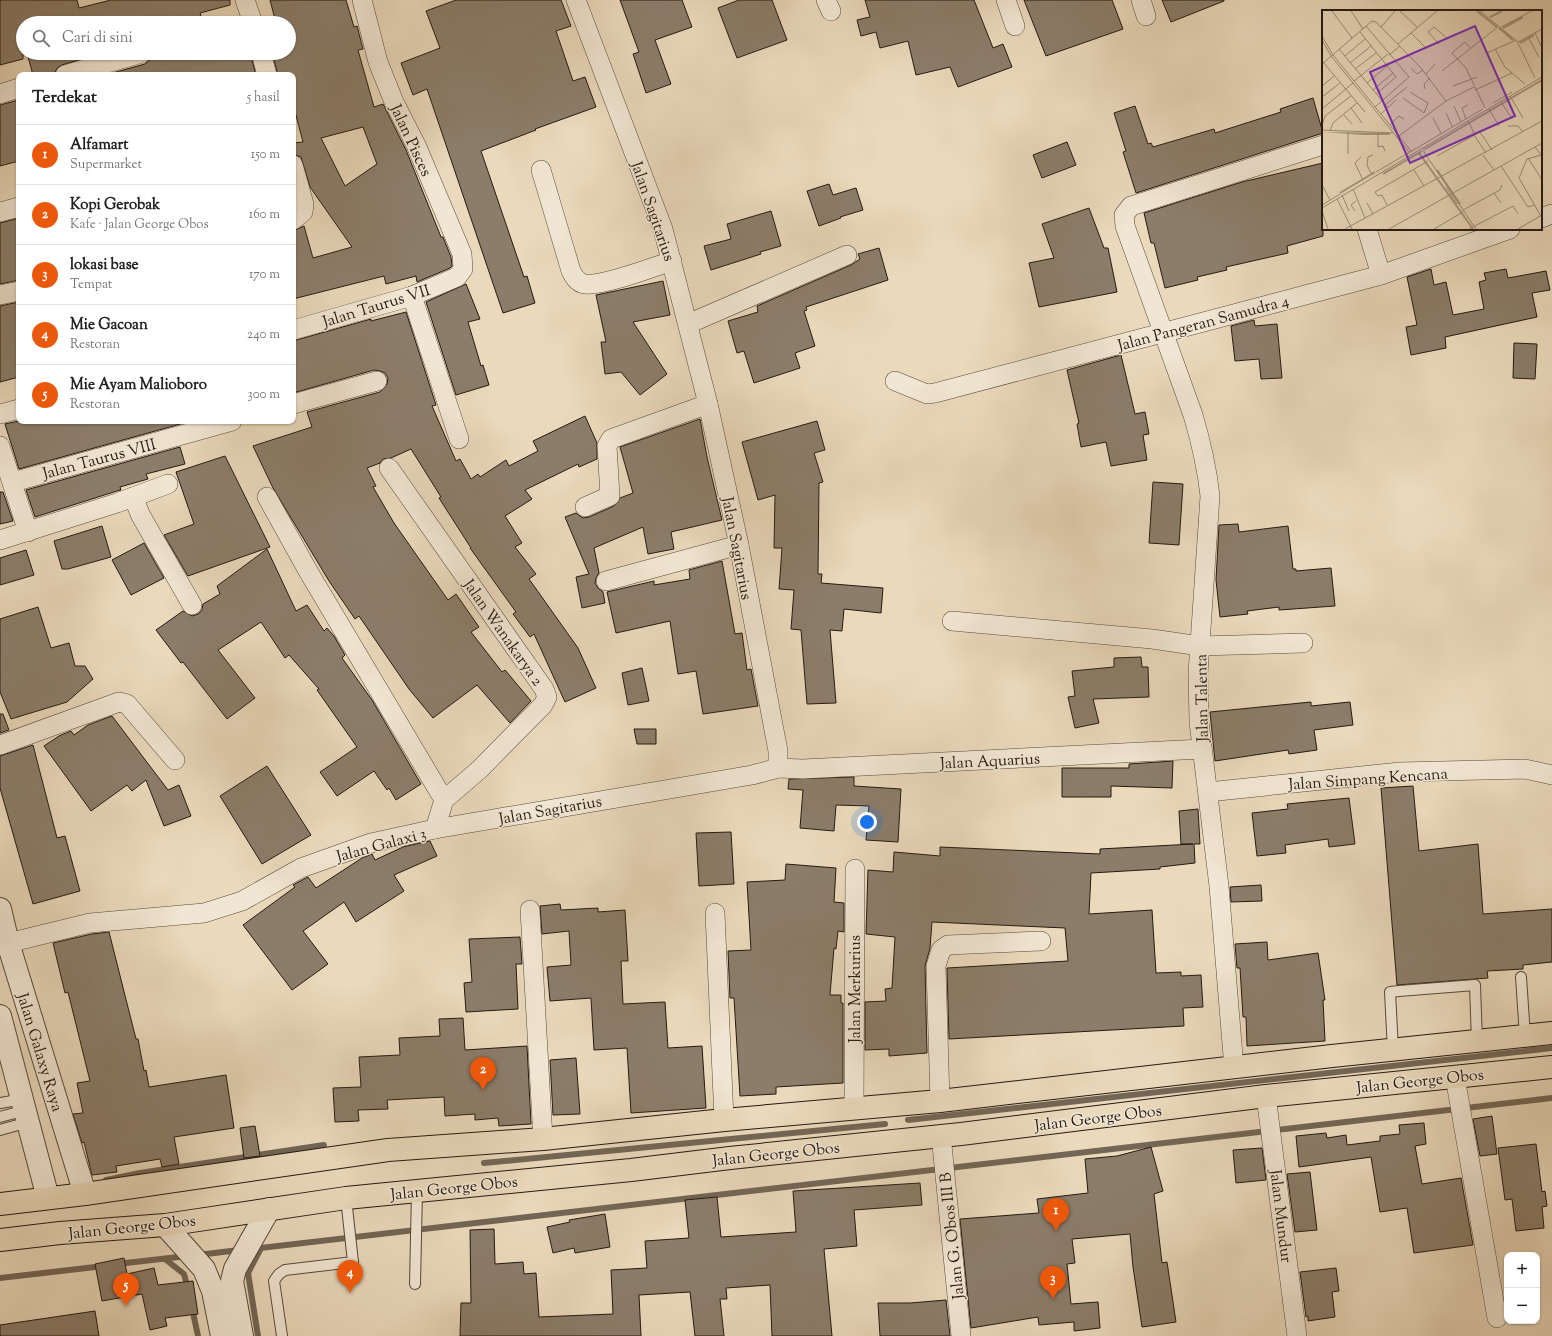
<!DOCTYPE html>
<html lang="id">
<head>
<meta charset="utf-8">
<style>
	:root { --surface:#fff; --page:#f2f2f2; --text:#222; --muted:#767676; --line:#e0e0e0; --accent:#ea580c }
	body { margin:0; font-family:"Sorts Mill Goudy",serif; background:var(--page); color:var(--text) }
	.controls { position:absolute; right:12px; bottom:12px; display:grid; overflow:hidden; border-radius:8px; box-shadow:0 1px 3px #0004 }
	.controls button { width:36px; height:36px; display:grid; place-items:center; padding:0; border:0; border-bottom:1px solid var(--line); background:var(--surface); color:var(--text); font:20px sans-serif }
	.you { position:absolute; left:867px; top:822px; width:14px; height:14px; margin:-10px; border:3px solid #fff; border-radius:50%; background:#1a73e8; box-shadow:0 0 0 6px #1a73e833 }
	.badge { display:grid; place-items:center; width:26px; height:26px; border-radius:50%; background:var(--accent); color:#fff; font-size:13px; font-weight:700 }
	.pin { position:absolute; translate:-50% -33px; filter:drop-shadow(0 1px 2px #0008) }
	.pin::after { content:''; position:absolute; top:21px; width:14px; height:12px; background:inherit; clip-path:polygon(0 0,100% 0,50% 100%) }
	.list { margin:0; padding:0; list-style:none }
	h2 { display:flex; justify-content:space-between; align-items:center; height:52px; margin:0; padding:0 16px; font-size:17px }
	h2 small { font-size:13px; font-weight:400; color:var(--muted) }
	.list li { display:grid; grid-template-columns:26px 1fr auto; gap:12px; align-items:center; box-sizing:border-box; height:60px; padding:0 16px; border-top:1px solid var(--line) }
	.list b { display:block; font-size:15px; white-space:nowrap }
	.list p { margin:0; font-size:13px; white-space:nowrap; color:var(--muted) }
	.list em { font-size:13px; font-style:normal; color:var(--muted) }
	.icon { flex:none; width:22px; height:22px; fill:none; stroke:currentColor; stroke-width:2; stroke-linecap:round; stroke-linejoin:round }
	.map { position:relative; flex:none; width:1552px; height:1336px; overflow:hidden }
	.search { position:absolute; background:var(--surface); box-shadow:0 1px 3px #0004; left:16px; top:16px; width:280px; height:44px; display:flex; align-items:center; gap:10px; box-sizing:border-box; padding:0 14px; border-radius:22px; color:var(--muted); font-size:15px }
	.panel { position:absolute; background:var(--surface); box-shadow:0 1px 3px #0004; left:16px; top:72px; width:280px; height:352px; border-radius:8px }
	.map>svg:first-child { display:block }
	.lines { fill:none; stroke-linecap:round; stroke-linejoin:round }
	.stream { stroke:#736656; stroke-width:6 }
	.building { fill:#8b7d6a; stroke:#251a13; fill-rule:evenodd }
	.service-casing { stroke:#564a3d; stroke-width:12 }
	.minor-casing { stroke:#564a3d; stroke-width:20 }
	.tertiary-casing { stroke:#564a3d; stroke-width:24 }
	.primary-casing { stroke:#251a13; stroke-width:24 }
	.service { stroke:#f1e6d3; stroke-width:10 }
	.minor { stroke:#f1e6d3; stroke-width:19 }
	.tertiary { stroke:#f1e6d3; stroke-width:22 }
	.primary { stroke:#ead9bb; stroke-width:22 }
	.labels { text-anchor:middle; stroke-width:3; stroke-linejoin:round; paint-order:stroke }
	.street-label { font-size:16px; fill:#251a13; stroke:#f1e6d3 }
	.inset-river { fill:none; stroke:#a79882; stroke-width:2 }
	.inset-road { fill:none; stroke:#9b8d78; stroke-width:1 }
	.view { fill:#7b2cbf; fill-opacity:0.15; stroke:#7b2cbf; stroke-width:2 }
	.inset-edge { fill:none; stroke:#251a13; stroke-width:2 }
</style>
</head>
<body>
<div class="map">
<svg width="1552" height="1336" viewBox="0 0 1552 1336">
	<rect width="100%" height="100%" fill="#ead9bb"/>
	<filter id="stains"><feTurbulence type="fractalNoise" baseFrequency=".005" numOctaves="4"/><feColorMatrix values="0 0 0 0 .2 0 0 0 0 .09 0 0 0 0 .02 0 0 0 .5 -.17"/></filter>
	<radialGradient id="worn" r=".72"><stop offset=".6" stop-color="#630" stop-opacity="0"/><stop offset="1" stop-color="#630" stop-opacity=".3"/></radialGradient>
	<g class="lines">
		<g class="stream">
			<path d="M908,1120L1552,1048"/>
			<path d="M484,1163L885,1124"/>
			<path d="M106,1180L140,1173L324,1145"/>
			<path d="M252,1249L1552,1098"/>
			<path d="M198,1255L239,1250"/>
			<path d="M165,1259L184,1274L188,1289"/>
			<path d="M117,1264L187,1256"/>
			<path d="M0,1278L104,1266"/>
			<path d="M192,1308L198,1336"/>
			<path d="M258,1336L248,1273L261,1248"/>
		</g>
	</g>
	<g class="building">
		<path d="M0,0H77L79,8L111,0H230V5L200,13L202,19L185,23H23V59L0,65Z"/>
		<path d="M270,0H346L354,27L357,26L363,49L358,50L374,107L383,104L406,150L441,237H443L451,257L452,266L450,268L417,282L416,276L386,284L384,276L293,299V231L304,226L313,258L352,247L310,187L301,157L293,154V143L303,142L293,104V75H278L272,53H289V23H276ZM363,127L377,164L345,186L321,138Z"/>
		<path d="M456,0H561L571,26L556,31L573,81L585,77L596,107L535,129L536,130L481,151L524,277L527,276L535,303L503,313L427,89L413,95L401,63L440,48L426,11Z"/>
		<path d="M620,0H682L692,27L655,40L671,84L646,93L633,54L639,52Z"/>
		<path d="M739,0H772L787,40L737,58L718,8Z"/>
		<path d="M865,0H974L993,48L1003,44L1012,67L958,87L950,67L916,75L908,41L880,48L876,32L861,36L857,20L870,17Z"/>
		<path d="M1024,0H1112L1123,29L1046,56Z"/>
		<path d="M1162,0H1224V1L1171,22Z"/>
		<path d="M27,53H102L62,65L57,68L54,75H33Z"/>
		<path d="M175,53H250L256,75H105L145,64L150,60L153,55L154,59Z"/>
		<path d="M1313,98L1323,133L1136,193L1123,152L1126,151L1114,113L1135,106L1148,144L1151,143L1153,147L1214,129L1215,133L1281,112L1280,109Z"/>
		<path d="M19,100V161L0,166V105Z"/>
		<path d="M1067,142L1076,165L1042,178L1033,155Z"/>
		<path d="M1323,163V236L1287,246L1288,253L1226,267L1227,270L1197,277L1198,280L1165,288L1154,243H1151L1144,213L1242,182Z"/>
		<path d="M829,184L833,195L856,188L863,210L840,217L841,218L819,226L807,191Z"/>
		<path d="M1089,208L1104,248H1108L1117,292L1039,307L1029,263L1054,258L1042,224Z"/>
		<path d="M771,211L781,246L760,252L761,254L711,270L704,246L731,239L727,224Z"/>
		<path d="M19,218V280L0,284V223Z"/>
		<path d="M879,248L888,280L806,307L807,310L804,311L815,346L795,353L800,368L754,383L744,351L737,353L728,321L758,312L757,306L851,265L860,259L858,254Z"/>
		<path d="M1431,269L1434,285L1446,282L1453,315L1484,309L1479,282L1486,280L1484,273L1506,269L1508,278L1546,271L1550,290L1532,293L1537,317L1445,337L1446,348L1411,355L1406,327L1417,325L1407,277Z"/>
		<path d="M663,281L670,315L633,322L667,374L640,395L621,372L605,374L601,342H606L596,295Z"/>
		<path d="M466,284L480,319L468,322L481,366L483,365L489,385L456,395L426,302Z"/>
		<path d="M19,302V377L0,382V306Z"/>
		<path d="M406,312L436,405L432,406L456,461L460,459L471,479L478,474L480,477L506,460L509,466L538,451L533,441L585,416L597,443V459L579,467L578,464L525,490L532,499L505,516L522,543L515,547L536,574L529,579L578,648L596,688L565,702L534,634L530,637L513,614L516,612L470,548H471L439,498L441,497L411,449L391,458L383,459L380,463L367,468L376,486L373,487L394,523L448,600L456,594L479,627L471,632L502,672L505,670L531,701L510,723L477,685L433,718L409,689L359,616L355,619L329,581L273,488L253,446L312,427L307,412L380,392L387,384L388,378L385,373L380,371L374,370L293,393V341L371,319V321Z"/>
		<path d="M1254,320L1255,326L1277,324L1282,378L1261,379L1259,359L1235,361L1231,326Z"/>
		<path d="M1514,343L1537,344L1535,379L1513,378Z"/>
		<path d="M1121,355L1135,414L1145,412L1149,434L1143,435L1147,460L1111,466L1106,442L1081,447L1077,424L1079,423L1067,370Z"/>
		<path d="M700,419L707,457L722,520L671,532L674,549L648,554L643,527L594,548L599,573L596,578L595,583L598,588L603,592L605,603L582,608L576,577L589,574L565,517L576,513L583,518L589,517L614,506L620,498L633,493L620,447Z"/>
		<path d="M19,421H191L19,469L5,424Z"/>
		<path d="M817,421L825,450L814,453L823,482L819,483L818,574H822L821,583L883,588L881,613L844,609L842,631L830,630L836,703L807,704L801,630L791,629L794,590L779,589L782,548H774L775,495L758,500L742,442Z"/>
		<path d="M180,447L185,464L146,474L148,479L120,487L121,490L117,491L35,517L26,490Z"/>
		<path d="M225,456L270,547L188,576L164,535L194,524L176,472Z"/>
		<path d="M1153,482L1183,484L1179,545L1149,543Z"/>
		<path d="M0,492H3L13,521L0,524Z"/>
		<path d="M1238,524L1239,532L1288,526L1293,569H1296V571L1331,568L1335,606L1279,610V607L1247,611L1248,614L1220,617L1216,580L1219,525Z"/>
		<path d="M102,526L111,557L68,569H62L54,541Z"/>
		<path d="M144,543L164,578L131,595L112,560Z"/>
		<path d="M267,549L296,611L307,605L324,631L327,628L334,636L345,655L342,658L372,700L421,784L396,800L389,788L387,790L374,771L337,796L320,772L357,747L317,690L319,689L289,655L285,658L261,622L218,650L255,698L227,719L183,662L181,663L156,630L183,611L192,616L198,614L202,610L203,604L220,594L217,586Z"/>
		<path d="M26,550L34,575L0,585V558Z"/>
		<path d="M722,561L735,634L742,633L747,670L751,669L758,706L703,714L696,671L678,674L670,621L616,633L607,592L654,581V585L690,579L689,570Z"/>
		<path d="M38,607L51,648L69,643L75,666H85L93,679L67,702L11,719L0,692V619Z"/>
		<path d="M1141,657L1142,667H1148L1149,697L1093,699L1099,723L1075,728L1068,697L1075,696L1072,671L1114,667V658Z"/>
		<path d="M642,668L649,701L628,705L622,673Z"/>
		<path d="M1311,702V706L1350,702L1353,725L1314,730L1317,750L1289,754L1288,750L1215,761L1210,712Z"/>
		<path d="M0,714H3L9,730L0,733Z"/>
		<path d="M112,716L168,790L179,785L191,816L164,826L146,780L132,791L127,785L91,811L44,746L59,736L71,731L74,735L88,725Z"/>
		<path d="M634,729H656V744H637Z"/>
		<path d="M33,745L57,838L65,836L80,891L33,904L0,788V756Z"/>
		<path d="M1173,761L1172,788L1111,786V797H1062V768H1129V764Z"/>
		<path d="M267,766L311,835L262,864L220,796Z"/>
		<path d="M854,777V786L901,789L898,842L866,840L869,806L836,805L834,831L800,828L803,790L788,789L789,779Z"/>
		<path d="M1413,786L1419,851L1478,844L1483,914L1552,909V962L1523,965V969L1487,971L1488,978L1397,985L1381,788Z"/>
		<path d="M1349,798L1355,844L1329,847L1328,839L1285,845L1286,853L1257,856L1252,813L1288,809L1287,804Z"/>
		<path d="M1198,809L1200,844H1194L1195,863L1160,867V869L1091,873L1089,914L1152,910L1156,973L1181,972V976L1201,975L1203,1007L1183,1008L1184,1026L949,1039L947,968L1068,961L1065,928L932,922L930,948L925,966L927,1053L889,1056V1049L865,1050V1002L886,1001L885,989L892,988L895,937L866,934L868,870L893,872L894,852L940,856V847L1100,854V849L1193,844H1181L1179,811Z"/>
		<path d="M731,832L734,884L699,886L696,833Z"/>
		<path d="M430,841L437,856L394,875L404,891L356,922L344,902L303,931L328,964L292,990L243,925L295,887L293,885L306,878L308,877L316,888L362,858L372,854L375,860L403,847Z"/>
		<path d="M786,864L836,868L834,902L844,903V932L838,931L836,949L834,948L830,995H841V1003H843V1083L776,1087V1094L740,1096L734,998H730L728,951L751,950L747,882L785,880Z"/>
		<path d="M1261,885L1262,901L1231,902L1230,887Z"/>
		<path d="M560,904L561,910L598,908V912L625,910L628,961H621L623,1004L665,1002L668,1048L702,1046L706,1108L631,1113L627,1048L594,1050L591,998L550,1001L547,967L571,965L569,931L542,934L540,906Z"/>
		<path d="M109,932L136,1039H138L144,1071L146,1070L149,1087L226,1075L234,1128L174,1137L179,1164L162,1167L160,1159L116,1166L117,1172L92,1175L84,1142L82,1143L73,1114L83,1113L77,1083L90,1081L68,992L65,993L53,943L92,934Z"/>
		<path d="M520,937L522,964H516L518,1009L466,1012L464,983L472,982L469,939Z"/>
		<path d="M1267,942L1268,960L1318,953L1325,1000H1323L1325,1041L1247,1046L1246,1017H1243L1240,968H1237L1235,944Z"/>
		<path d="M463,1018L465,1050L527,1046L531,1124L499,1126L498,1118L475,1120V1114L445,1116L444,1097L387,1100L388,1109L358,1110L359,1121L335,1122L333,1088L361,1087L359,1057L400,1055L399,1038L440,1036L439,1019Z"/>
		<path d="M576,1058L580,1114L553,1115L550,1060Z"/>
		<path d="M1492,1116L1497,1154L1480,1156L1473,1119Z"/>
		<path d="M1424,1123L1426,1144L1415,1146L1422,1184L1461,1178L1473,1245L1414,1253L1407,1208L1380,1212L1371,1157L1299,1167L1296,1136L1326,1133L1327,1138L1346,1135L1347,1145L1380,1141V1136L1400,1134L1399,1125Z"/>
		<path d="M255,1126L260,1156L244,1158L240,1128Z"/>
		<path d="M1536,1144L1542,1192L1545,1191L1547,1206L1542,1207L1544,1228L1516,1231L1512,1199L1505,1200L1498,1148Z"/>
		<path d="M1151,1147L1163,1191L1154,1194L1162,1263L1167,1262L1176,1322L1142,1327L1133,1267L1130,1234L1072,1239L1075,1263L1067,1264L1071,1304L1098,1302L1100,1328L1074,1331V1322L1039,1325L1038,1317L971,1328L960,1219L1039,1213L1037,1199L1088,1193L1085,1159L1117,1156Z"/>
		<path d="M1262,1148L1266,1180L1236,1183L1233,1150Z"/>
		<path d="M1310,1172L1317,1230L1295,1232L1287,1174Z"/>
		<path d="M920,1183L922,1205L854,1210L857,1246L824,1249L832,1336H772L770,1285L726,1288L727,1299H720L724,1336H695L690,1292L639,1295L641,1336H460L461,1303H471L470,1230L494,1229L495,1264L523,1262L524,1274L536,1273L539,1317L613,1314L611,1270L647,1268L645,1241L689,1238L685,1200L717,1197L721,1237L796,1232L793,1191Z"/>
		<path d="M605,1214L610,1247L575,1253L574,1248L553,1253L547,1227L570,1222L569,1220Z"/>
		<path d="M124,1258L127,1274L154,1268L158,1285L193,1281L198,1314L165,1318L167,1326L150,1330L142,1294L102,1301L95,1264Z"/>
		<path d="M1336,1268L1339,1291L1332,1292L1335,1317L1308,1321V1316L1306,1317L1300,1272Z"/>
		<path d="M946,1300L950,1336H880L878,1303H910Z"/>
		<path d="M95,1311L99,1336H0V1325Z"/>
	</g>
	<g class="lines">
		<defs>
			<g id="service">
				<path d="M1521,977L1525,1036"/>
				<path d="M1393,1050L1390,992L1399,991L1475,985L1477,1041"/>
				<path d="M0,1103L23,1099"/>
				<path d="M0,1117L26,1110"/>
				<path d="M0,1130L29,1122"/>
				<path d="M415,1284L417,1191"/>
				<path d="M282,1336L274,1281L279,1274L285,1270L353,1262L346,1198"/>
			</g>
			<g id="minor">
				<path d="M245,0L253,23"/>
				<path d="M826,0L831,11"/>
				<path d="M1006,0L1015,26"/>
				<path d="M1141,0L1146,16"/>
				<path d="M261,53L267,75"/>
				<path d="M65,75L142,53"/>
				<path d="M0,94L19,88"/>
				<path d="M293,165L304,204L303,212L293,220"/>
				<path d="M541,170L571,271C574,277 577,282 584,284C602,287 653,267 672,261"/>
				<path d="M0,212L19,207"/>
				<path d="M1541,218L1552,214"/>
				<path d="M1367,229L1381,275"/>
				<path d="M0,295L19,291"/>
				<path d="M412,296L459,439"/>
				<path d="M688,324L847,255"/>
				<path d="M293,330L412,296L457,277L463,269L462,254L416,145L394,102L378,62L362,0"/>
				<path d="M895,381L927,394L935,393L1381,275L1510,229"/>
				<path d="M293,404L377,381"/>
				<path d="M0,414L19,409"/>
				<path d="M0,446L28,532"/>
				<path d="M389,468L544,689L547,697L543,705L480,769L444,800"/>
				<path d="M13,482L232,421"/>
				<path d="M133,497L141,516L192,605"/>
				<path d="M267,497L308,571L444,800L435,829"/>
				<path d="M585,507L610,496L607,446L611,439L708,404"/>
				<path d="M0,540L117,503L168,484"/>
				<path d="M606,581L739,545"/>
				<path d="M952,621L1152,639L1200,646L1303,643"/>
				<path d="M0,745L119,702L127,704L175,760"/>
				<path d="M778,768L803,769L1202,749"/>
				<path d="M1208,792L1400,772L1525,769L1552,775"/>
				<path d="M530,910L543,1139"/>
				<path d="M715,913L724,1120"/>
				<path d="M8,943L90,923L204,913L242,901L301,868L371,843L435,829L752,775L778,768V751L739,545L708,404L663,229L576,0"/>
				<path d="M1234,1068L1219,886L1199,722L1198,673L1210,496C1207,468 1201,442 1193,415L1125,226L1124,215L1131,206L1323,145"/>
				<path d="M1455,1077L1497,1318"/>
				<path d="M1266,1096L1297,1336"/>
				<path d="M940,1101L936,966L941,950L948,945L1041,941"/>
				<path d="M854,1109L855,869"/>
				<path d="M941,1135L961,1336"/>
			</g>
			<g id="tertiary">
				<path d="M0,909L8,943L85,1194"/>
				<path d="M0,1016L48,1198"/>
				<path d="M165,1225L204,1269L213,1291L222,1336"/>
				<path d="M242,1336L232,1281L235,1269L269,1209"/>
			</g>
			<g id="primary">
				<path d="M0,1204L85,1194L388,1150L543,1139L724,1120L940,1101L1332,1056L1552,1033"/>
				<path d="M0,1240L60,1233L165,1225L346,1198L631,1170L730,1158L961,1134L1266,1096L1552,1067"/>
			</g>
		</defs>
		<use href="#service" class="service-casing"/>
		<use href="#minor" class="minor-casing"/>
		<use href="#tertiary" class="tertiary-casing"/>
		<use href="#primary" class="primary-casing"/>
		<use href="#service" class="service"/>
		<use href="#minor" class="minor"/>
		<use href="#tertiary" class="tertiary"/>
		<use href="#primary" class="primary"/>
	</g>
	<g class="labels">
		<g class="street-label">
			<text transform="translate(412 140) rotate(65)" y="6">Jalan Pisces</text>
			<text transform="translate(654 211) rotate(71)" y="6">Jalan Sagitarius</text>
			<text transform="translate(376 305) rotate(-17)" y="6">Jalan Taurus VII</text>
			<text transform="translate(1203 322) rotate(-15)" y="6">Jalan Pangeran Samudra 4</text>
			<text transform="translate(99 458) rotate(-15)" y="6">Jalan Taurus VIII</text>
			<text transform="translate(738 548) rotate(79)" y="6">Jalan Sagitarius</text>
			<text transform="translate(504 632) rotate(55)" y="6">Jalan Wanakarya 2</text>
			<text transform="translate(1201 698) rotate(-91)" y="6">Jalan Talenta</text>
			<text transform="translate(990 760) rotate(-3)" y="6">Jalan Aquarius</text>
			<text transform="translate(1368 778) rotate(-4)" y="6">Jalan Simpang Kencana</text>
			<text transform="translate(550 809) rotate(-10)" y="6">Jalan Sagitarius</text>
			<text transform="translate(381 844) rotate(-15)" y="6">Jalan Galaxi 3</text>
			<text transform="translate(854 989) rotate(-90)" y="6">Jalan Merkurius</text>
			<text transform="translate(41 1052) rotate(73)" y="6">Jalan Galaxy Raya</text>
			<text transform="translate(1420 1080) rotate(-6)" y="6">Jalan George Obos</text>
			<text transform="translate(1098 1117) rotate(-7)" y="6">Jalan George Obos</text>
			<text transform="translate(776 1153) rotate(-6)" y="6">Jalan George Obos</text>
			<text transform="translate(454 1187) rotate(-6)" y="6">Jalan George Obos</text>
			<text transform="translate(1282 1216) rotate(83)" y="6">Jalan Mundur</text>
			<text transform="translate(132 1226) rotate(-6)" y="6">Jalan George Obos</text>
			<text transform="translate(951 1236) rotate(-96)" y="6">Jalan G. Obos III B</text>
		</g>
	</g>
	<g transform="translate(1322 10)">
		<rect width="220" height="220" fill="#ead9bb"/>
		<path d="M0,122L68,123V125H42Z" fill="#a79882"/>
		<path class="inset-river" d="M155,1L175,17M168,7L180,1M177,18L191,30M181,18L201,7M198,33L212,25M103,139L220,70M97,143L151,219M115,160L138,194M61,164L100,141M18,183L53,162"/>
		<path class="inset-road" d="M10,1L30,28M29,1L41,19M78,1L95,17M158,1L195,31L213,68M44,16L87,67L53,97M59,17L73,1M179,17L210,1M38,22L74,67L54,84M89,23L104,38M213,23L220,38M0,26L11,45L89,141M206,27L217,47M0,30L9,46L87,142M196,32L220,19M76,34L115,1M117,34L106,22L112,17L126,29M17,39L66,98M149,39L143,32L130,43L144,58L163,98M173,39L183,57L203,74M165,43L194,30M67,45L78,36M23,46L43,29M1,52L43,102M28,53L49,36M0,54L50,11L54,12L99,58L124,91L77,126M89,58L95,64L101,60M33,59L54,43M120,61L177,16M104,64L113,54M32,71L66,44M45,73L65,56M0,76L12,66M131,76L155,67M103,79L102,74L108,68M51,80L71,63M153,80L190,63M88,82L106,93L102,103M188,86L201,108M0,87L18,73M81,88L102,103M124,91L152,77M179,92L189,107M171,93L190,82M63,95L85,77M132,96L139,112M29,98L40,113M0,99L31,73M167,99L177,116M124,103L130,116M59,104L74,90M22,105L30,114M111,108L119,123M144,109L140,98L146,95M146,111L153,125M0,115L3,106L29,86M68,115L77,106L82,109M186,116H196L201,122M0,120L71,123M8,121L11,113L35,93M56,123V137L61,136L63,141M152,125L164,143M102,137V142L154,219M213,137L219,145L205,149L197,168L220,208M26,144V122M161,145L172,160M115,146L158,122L170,140M39,147L33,153L41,170M206,148L220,170M179,156L206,197L212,195M92,160L102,176M54,162L161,99M50,165L45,155L46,147L51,145M0,175L8,190M124,177L135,194M31,179L43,208M172,183L179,193M20,185L27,201M15,189L30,219M45,193L51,204M0,195L18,184M65,195L60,185L56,186L53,182L106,151M0,198L220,67M141,200L178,180L180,175M0,201L6,219M33,201L29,195L34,191M23,219L220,111M67,219L220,133M112,219L141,202M147,219L191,196L196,204M196,219L220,205"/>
		<path class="view" d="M153,16L193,106L88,153L48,62Z"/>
		<rect width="220" height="220" class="inset-edge"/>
	</g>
	<rect width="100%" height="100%" filter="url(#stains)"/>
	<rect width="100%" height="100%" fill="url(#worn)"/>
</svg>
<div class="controls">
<button>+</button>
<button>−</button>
</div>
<div class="you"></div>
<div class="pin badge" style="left:1056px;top:1231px">1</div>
<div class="pin badge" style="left:483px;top:1090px">2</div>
<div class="pin badge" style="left:1053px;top:1299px">3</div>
<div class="pin badge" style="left:350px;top:1293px">4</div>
<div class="pin badge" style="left:126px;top:1306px">5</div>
<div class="search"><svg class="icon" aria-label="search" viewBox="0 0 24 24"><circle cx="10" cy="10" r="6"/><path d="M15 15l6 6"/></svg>Cari di sini</div>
<section class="panel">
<h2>Terdekat<small>5 hasil</small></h2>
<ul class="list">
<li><span class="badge">1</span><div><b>Alfamart</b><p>Supermarket</p></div><em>150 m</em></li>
<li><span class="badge">2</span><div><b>Kopi Gerobak</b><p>Kafe · Jalan George Obos</p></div><em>160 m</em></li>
<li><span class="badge">3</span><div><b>lokasi base</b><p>Tempat</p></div><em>170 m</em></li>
<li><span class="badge">4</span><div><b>Mie Gacoan</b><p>Restoran</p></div><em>240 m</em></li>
<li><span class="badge">5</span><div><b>Mie Ayam Malioboro</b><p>Restoran</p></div><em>300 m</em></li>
</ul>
</section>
</div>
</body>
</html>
